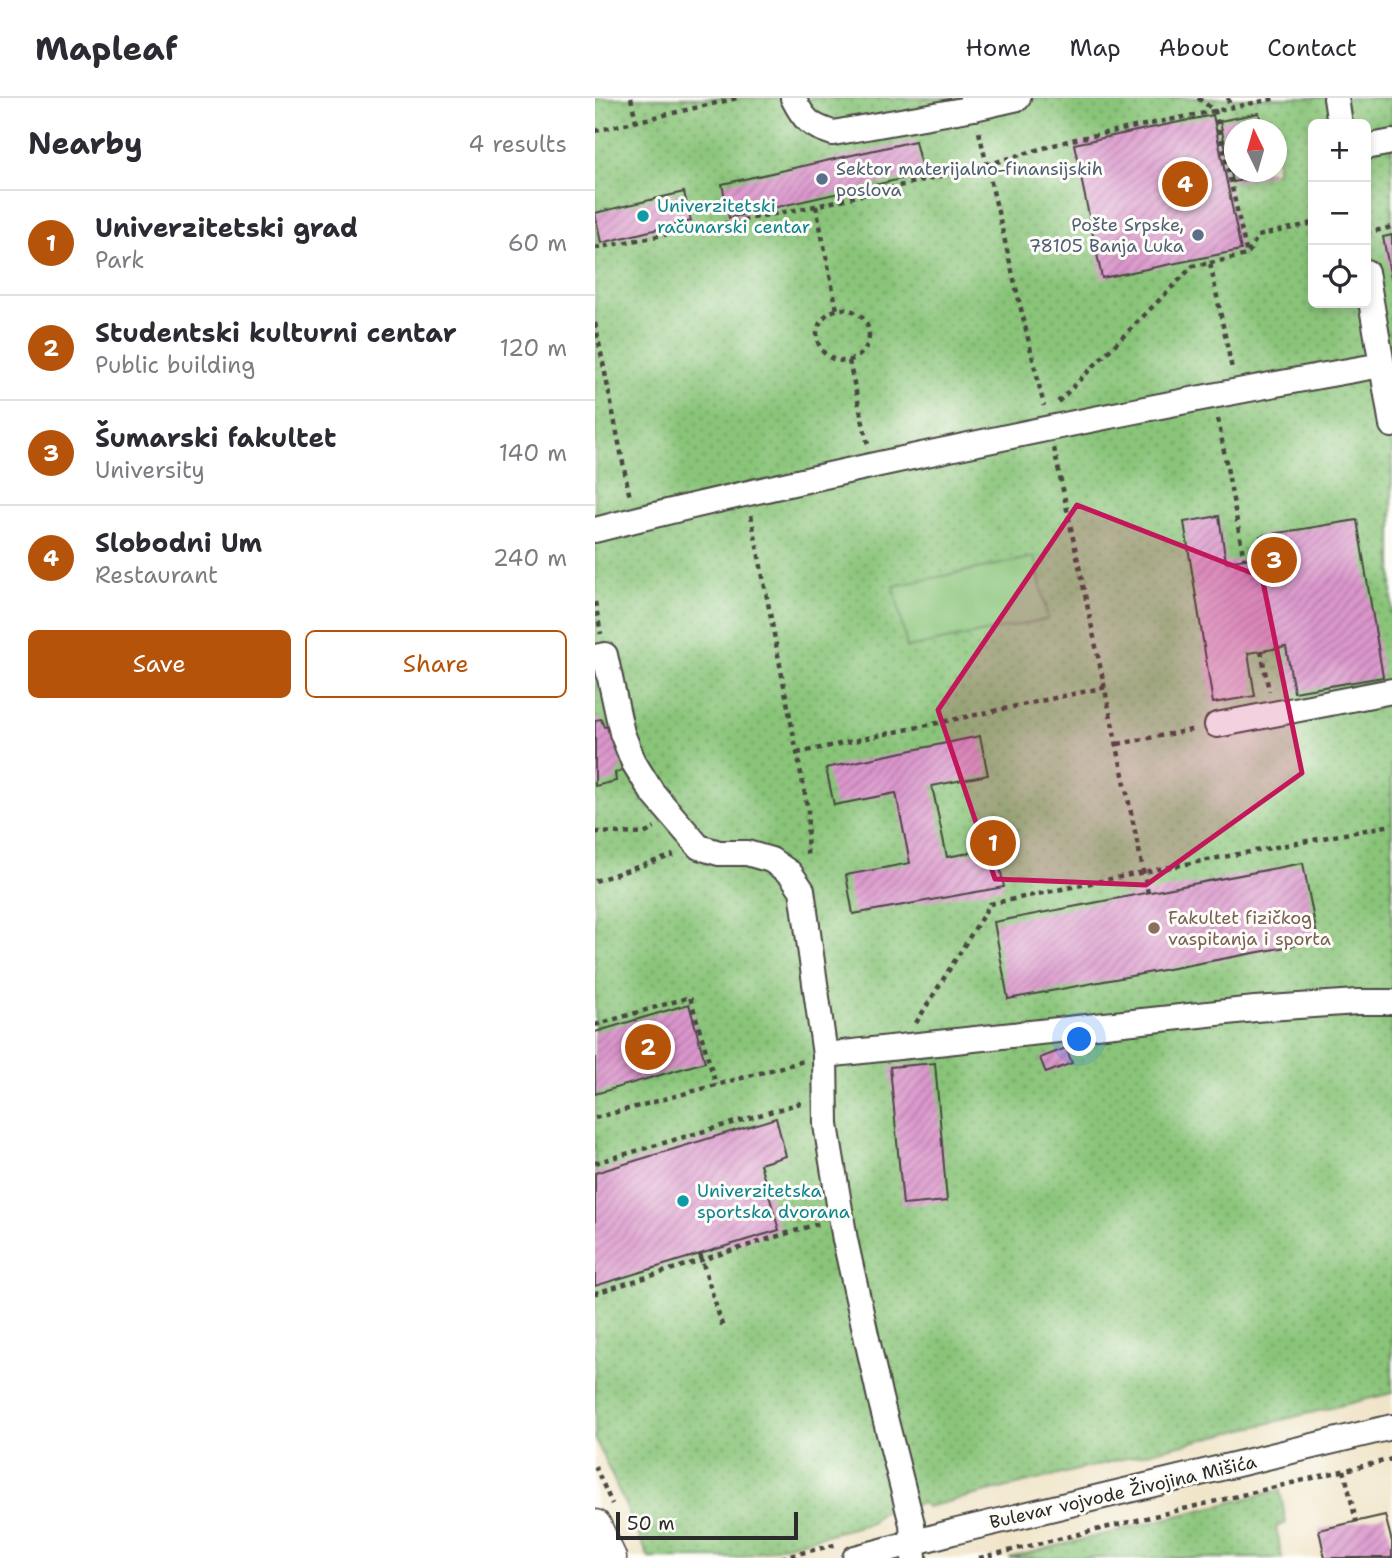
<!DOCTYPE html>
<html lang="en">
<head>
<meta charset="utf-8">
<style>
	:root { --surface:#fff; --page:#f7f7f7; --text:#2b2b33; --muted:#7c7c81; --line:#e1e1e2; --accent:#b45309 }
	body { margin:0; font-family:"Shantell Sans",sans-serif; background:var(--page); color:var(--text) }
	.controls { position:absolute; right:21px; top:21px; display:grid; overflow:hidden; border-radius:10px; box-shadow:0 4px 10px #0003 }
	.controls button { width:63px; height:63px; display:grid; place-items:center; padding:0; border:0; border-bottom:2px solid var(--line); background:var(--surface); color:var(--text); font:35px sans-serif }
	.compass { position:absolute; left:629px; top:21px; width:63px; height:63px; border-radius:50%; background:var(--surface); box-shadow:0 4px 10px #0003; rotate:355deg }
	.scale { position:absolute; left:21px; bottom:18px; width:182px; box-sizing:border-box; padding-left:7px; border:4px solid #2b2b2b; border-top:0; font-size:19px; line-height:24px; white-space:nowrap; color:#2b2b2b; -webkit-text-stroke:5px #fdfcf7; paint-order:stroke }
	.you { position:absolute; left:485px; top:942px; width:24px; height:24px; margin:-18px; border:5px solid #fff; border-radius:50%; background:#1a73e8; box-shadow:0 0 0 10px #1a73e833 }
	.badge { display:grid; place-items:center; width:46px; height:46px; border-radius:50%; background:var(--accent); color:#fff; font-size:23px; font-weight:700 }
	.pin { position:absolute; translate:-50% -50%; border:4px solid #fff; box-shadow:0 2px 7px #0006 }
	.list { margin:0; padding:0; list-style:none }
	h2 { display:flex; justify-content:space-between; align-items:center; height:91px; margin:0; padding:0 28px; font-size:30px }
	h2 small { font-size:23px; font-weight:400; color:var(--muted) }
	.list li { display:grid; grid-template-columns:46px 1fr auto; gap:21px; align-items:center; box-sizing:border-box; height:105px; padding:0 28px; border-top:2px solid var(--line) }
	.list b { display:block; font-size:26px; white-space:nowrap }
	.list p { margin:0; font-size:23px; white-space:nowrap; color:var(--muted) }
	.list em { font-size:23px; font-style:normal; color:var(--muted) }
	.actions { display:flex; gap:14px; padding:21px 28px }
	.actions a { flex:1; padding:16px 0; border:2px solid var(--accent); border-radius:10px; text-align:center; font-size:24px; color:var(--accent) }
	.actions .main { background:var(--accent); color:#fff }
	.icon { flex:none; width:38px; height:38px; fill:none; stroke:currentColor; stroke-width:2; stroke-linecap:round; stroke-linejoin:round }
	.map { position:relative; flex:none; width:797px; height:1460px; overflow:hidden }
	header { display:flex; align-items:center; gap:42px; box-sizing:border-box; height:98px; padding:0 35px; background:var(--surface); border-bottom:2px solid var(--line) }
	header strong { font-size:33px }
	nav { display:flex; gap:38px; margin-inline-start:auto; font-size:24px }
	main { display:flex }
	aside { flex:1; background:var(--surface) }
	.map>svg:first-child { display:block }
	.grass { fill:url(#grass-dots); stroke:#5a7852; stroke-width:2; fill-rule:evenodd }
	.garden { fill:#89c479; stroke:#5a7852; stroke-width:2 }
	.building { fill:url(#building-hatch) }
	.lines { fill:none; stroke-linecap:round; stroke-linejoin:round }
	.minor-casing { stroke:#494742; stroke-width:28 }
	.major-casing { stroke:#494742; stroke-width:35 }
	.path { stroke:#494742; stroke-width:4.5; stroke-dasharray:5 5; stroke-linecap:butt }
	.minor { stroke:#fff; stroke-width:24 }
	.major { stroke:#fff; stroke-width:32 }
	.marked { fill:#c2185b; fill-opacity:0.2; stroke:#c2185b; stroke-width:5; stroke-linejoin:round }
	.service-dot { fill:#5c6f8a; stroke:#fdfcf7; stroke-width:2.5 }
	.culture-dot { fill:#0f9aa8; stroke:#fdfcf7; stroke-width:2.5 }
	.education-dot { fill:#8d6e63; stroke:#fdfcf7; stroke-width:2.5 }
	.labels { text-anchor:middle; stroke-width:6; stroke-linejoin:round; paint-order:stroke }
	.service-label { font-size:18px; fill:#4e5e75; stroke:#fdfcf7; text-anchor:start }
	.culture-label { font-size:18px; fill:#0d838f; stroke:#fdfcf7; text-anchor:start }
	.education-label { font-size:18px; fill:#785e54; stroke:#fdfcf7; text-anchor:start }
	.street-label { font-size:18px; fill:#2b2b2b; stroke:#fdfcf7 }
</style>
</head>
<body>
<header>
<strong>Mapleaf</strong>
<nav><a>Home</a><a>Map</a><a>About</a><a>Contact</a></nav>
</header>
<main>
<aside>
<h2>Nearby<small>4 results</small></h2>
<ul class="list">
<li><span class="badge">1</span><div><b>Univerzitetski grad</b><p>Park</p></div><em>60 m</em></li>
<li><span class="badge">2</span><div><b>Studentski kulturni centar</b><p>Public building</p></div><em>120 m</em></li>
<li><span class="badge">3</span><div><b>Šumarski fakultet</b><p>University</p></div><em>140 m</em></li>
<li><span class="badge">4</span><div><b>Slobodni Um</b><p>Restaurant</p></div><em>240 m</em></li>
</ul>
<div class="actions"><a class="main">Save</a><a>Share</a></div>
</aside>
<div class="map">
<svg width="797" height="1460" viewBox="0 0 797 1460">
	<defs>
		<pattern id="grass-dots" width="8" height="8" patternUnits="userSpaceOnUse" patternTransform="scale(1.75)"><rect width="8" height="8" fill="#89c479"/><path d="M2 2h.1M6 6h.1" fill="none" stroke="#709f63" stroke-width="1.8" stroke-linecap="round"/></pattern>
		<pattern id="building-hatch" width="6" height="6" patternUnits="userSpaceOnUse" patternTransform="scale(1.75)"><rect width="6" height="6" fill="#db96cc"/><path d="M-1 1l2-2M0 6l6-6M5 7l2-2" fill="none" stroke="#b27ba6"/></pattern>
	</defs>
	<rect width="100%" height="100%" fill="#fdfcf7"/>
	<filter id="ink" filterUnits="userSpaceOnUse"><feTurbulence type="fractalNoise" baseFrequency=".0143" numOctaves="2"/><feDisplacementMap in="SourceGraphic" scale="14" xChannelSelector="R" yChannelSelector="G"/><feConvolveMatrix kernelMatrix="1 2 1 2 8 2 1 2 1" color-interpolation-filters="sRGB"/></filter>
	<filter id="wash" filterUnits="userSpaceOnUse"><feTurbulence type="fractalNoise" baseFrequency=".00686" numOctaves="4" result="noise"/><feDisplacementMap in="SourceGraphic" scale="28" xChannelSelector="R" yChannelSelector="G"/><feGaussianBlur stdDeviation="1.57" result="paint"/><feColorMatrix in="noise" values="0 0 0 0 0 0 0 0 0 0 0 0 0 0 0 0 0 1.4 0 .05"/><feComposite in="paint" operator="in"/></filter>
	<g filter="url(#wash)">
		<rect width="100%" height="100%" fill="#f0e4c7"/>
		<g class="grass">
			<path d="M0,0H797V1295L332,1409L327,1405L285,1415L276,1425L142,1460H54L0,1340ZM718,26H771V205H718ZM640,32H682V74H640Z"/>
			<path d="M685,1392L691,1425L681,1429L687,1460H414Z"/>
		</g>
		<path class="garden" d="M440,459L453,521L312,550L299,488Z"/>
		<g id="blocks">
			<g class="building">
				<path d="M664,15L668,32H640V74H677V76L638,84L625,23Z"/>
				<path d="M618,17L646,152L507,180L479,46Z"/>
				<path d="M320,43L328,76L134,120L127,86Z"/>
				<path d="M89,94L96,123L6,145L0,115Z"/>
				<path d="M797,137V179L796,180L788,139Z"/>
				<path d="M624,418L631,464L669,458L665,438L762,422L788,579L699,594L691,549L653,555L660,598L618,605L589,424Z"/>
				<path d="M6,621L9,629L18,628L27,672L20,675L21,683L0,688V622Z"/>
				<path d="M385,638L393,677L337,688L352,759L401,750L409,789L258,816L251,777L315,765L301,695L239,707L231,670Z"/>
				<path d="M708,765L723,843L413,901L399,824Z"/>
				<path d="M94,906L110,964L0,996V934Z"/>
				<path d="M471,950L477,965L451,975L445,960Z"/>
				<path d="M340,965L352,1103L308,1107L295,969Z"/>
				<path d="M181,1020L191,1058L165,1066L184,1132L0,1188V1075Z"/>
				<path d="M790,1417L797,1444V1460H730L724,1432Z"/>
			</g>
		</g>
	</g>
	<g filter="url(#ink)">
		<use href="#blocks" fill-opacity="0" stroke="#494742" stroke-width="2"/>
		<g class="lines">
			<defs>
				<g id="minor">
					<path d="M198,0C209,22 215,28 238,35L379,10L377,0"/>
					<path d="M741,0L745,26"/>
					<path d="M379,10L423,0"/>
					<path d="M771,49L797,44"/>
					<path d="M787,267L797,327"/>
					<path d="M0,432C96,407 192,386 289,365C455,329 620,296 787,267L771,174"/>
					<path d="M0,559L10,557L27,635L39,665L57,694L104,749L124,755H152L176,762L195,775L207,792L230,957L231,1027L250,1142L285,1300L317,1426L319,1460"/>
					<path d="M622,627L797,593"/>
					<path d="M230,957L660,911L762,904H797"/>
					<path d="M260,1460L358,1434L797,1329"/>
				</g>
				<path id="major" d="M0,1428L15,1460"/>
			</defs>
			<use href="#minor" class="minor-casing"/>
			<use href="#major" class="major-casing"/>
			<g class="path">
				<path d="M36,0L41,23"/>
				<path d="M603,0L620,13L652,157"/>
				<path d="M633,0L635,10"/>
				<path d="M0,33L143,0"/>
				<path d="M384,34L449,308"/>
				<path d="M221,108L242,212"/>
				<path d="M771,135L797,129"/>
				<path d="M0,150L221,108L391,67L476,42L683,0"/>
				<path d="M615,165L652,157L663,138L718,125"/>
				<circle cx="248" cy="237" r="26"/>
				<path d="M0,225L35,400"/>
				<path d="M254,263L273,347"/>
				<path d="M463,304L598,168L615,165L637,271"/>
				<path d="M623,321L649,461"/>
				<path d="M459,350L553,795"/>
				<path d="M156,417L213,712L212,760"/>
				<path d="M0,504L6,536"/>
				<path d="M666,553L674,593"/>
				<path d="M523,646L601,631"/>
				<path d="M202,655L511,589"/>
				<path d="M0,734L49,736L60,730"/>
				<path d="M0,783L79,757"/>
				<path d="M321,925L395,806L549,774L797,727"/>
				<path d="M0,927L95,899L121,987"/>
				<path d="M0,1020L209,963"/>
				<path d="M0,1065L209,1004"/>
				<path d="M105,1156L128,1230"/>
				<path d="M0,1193L1,1195L225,1125"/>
				<path d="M0,1368L17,1406"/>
				<path d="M749,1372L761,1423"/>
				<path d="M186,1460L243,1446"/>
				<path d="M384,1460L797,1361"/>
			</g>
			<use href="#minor" class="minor"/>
			<use href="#major" class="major"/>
		</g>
	</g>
	<path class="marked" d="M482,407L667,479L707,675L551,787L400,781L343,612Z"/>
	<g class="service-dot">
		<circle cx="227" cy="81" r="7"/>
		<circle cx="603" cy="137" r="7"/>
	</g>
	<g class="culture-dot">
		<circle cx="48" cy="118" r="7"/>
		<circle cx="88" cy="1103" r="7"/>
	</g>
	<circle class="education-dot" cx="559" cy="830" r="7"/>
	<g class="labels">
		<g class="service-label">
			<text x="241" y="77">Sektor materijalno-finansijskih<tspan x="241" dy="21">poslova</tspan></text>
			<text x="589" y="133" text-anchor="end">Pošte Srpske,<tspan x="589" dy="21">78105 Banja Luka</tspan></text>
		</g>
		<g class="culture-label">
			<text x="62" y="114">Univerzitetski<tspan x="62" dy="21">računarski centar</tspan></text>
			<text x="102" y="1099">Univerzitetska<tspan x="102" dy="21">sportska dvorana</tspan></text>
		</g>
		<g class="education-label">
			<text x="573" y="826">Fakultet fizičkog<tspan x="573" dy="21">vaspitanja i sporta</tspan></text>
		</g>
		<g class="street-label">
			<text transform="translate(528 1394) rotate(-13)" y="6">Bulevar vojvode Živojina Mišića</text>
		</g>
	</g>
</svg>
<div class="controls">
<button>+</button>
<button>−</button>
<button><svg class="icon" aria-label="locate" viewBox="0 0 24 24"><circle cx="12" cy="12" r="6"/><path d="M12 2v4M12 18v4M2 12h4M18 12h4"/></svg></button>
</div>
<svg class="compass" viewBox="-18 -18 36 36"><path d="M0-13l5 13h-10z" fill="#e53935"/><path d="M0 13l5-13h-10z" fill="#7c7c81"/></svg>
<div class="scale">50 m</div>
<div class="you"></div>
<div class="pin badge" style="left:398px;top:745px">1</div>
<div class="pin badge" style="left:53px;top:949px">2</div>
<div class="pin badge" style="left:679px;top:462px">3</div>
<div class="pin badge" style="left:590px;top:86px">4</div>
</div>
</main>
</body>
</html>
